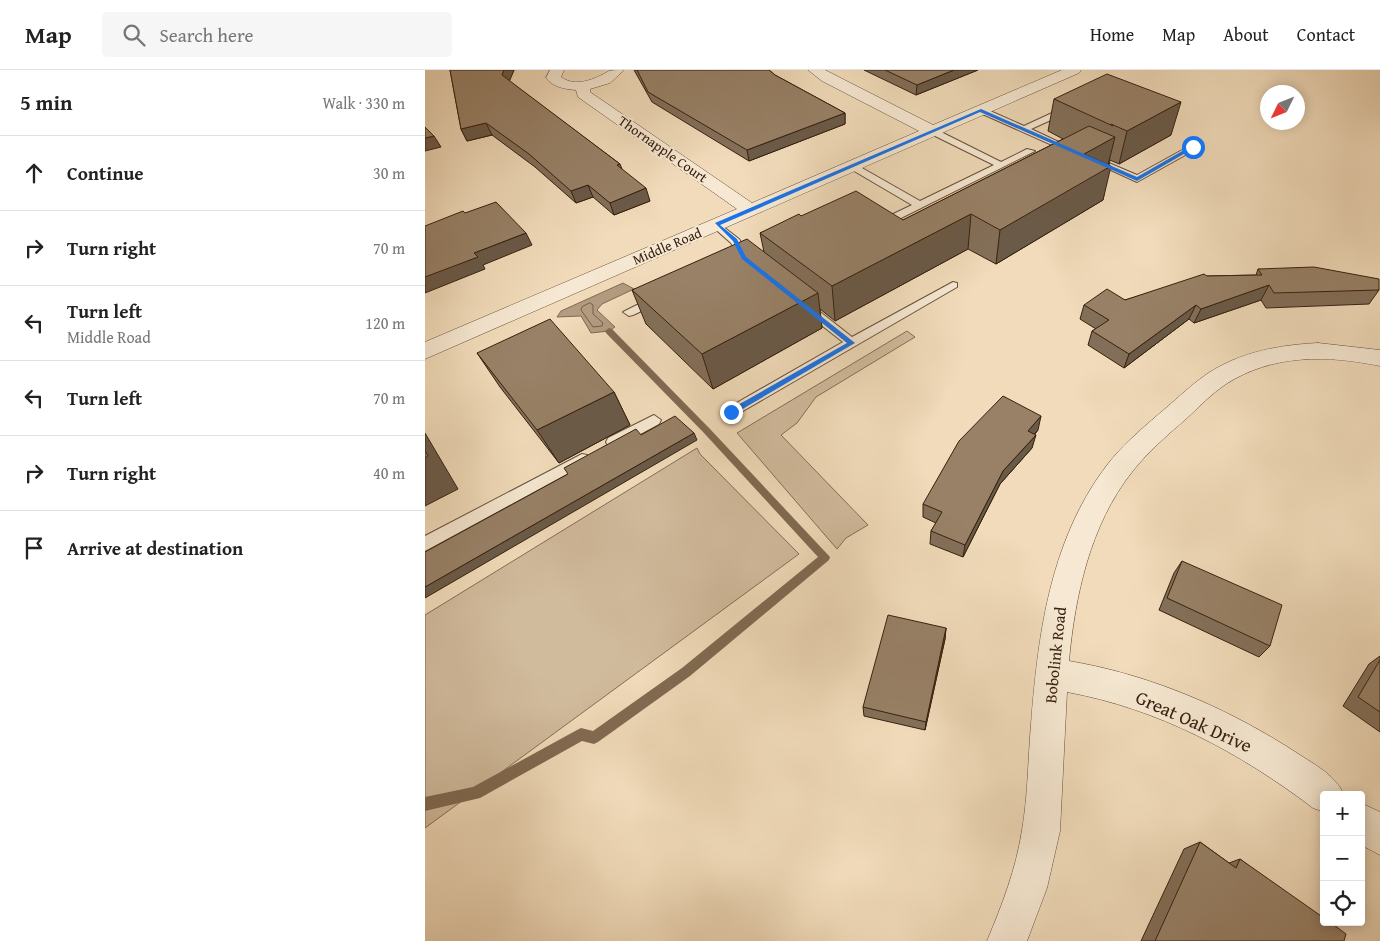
<!DOCTYPE html>
<html lang="en">
<head>
<meta charset="utf-8">
<style>
	:root { --surface:#fff; --page:#f6f6f6; --text:#222; --muted:#767676; --line:#e0e0e0 }
	body { margin:0; font-family:"Gentium Book Plus",serif; background:var(--page); color:var(--text) }
	.controls { position:absolute; right:15px; bottom:15px; display:grid; overflow:hidden; border-radius:5px; box-shadow:0 2px 12px #0003 }
	.controls button { width:45px; height:45px; display:grid; place-items:center; padding:0; border:0; border-bottom:1px solid var(--line); background:var(--surface); color:var(--text); font:25px sans-serif }
	.compass { position:absolute; left:835px; top:15px; width:45px; height:45px; border-radius:50%; background:var(--surface); box-shadow:0 2px 12px #0003; rotate:227deg }
	.stop { position:absolute; width:15px; height:15px; margin:-11px; border:4px solid #1a73e8; border-radius:50%; background:#fff }
	.stop.end { background:#1a73e8; border-color:#fff; box-shadow:0 1px 5px #0008 }
	.list { margin:0; padding:0; list-style:none }
	h2 { display:flex; justify-content:space-between; align-items:center; height:65px; margin:0; padding:0 20px; font-size:21px }
	h2 small { font-size:16px; font-weight:400; color:var(--muted) }
	.list li { display:grid; grid-template-columns:32px 1fr auto; gap:15px; align-items:center; box-sizing:border-box; height:75px; padding:0 20px; border-top:1px solid var(--line) }
	.list b { display:block; font-size:19px; white-space:nowrap }
	.list p { margin:0; font-size:16px; white-space:nowrap; color:var(--muted) }
	.list em { font-size:16px; font-style:normal; color:var(--muted) }
	.icon { flex:none; width:28px; height:28px; fill:none; stroke:currentColor; stroke-width:2; stroke-linecap:round; stroke-linejoin:round }
	.map { position:relative; flex:none; width:955px; height:871px; overflow:hidden }
	header { display:flex; align-items:center; gap:30px; box-sizing:border-box; height:70px; padding:0 25px; background:var(--surface); border-bottom:1px solid var(--line) }
	header strong { font-size:24px }
	nav { display:flex; gap:28px; margin-inline-start:auto; font-size:18px }
	.search { width:350px; height:45px; background:var(--page); display:flex; align-items:center; gap:12px; box-sizing:border-box; padding:0 18px; border-radius:5px; color:var(--muted); font-size:19px }
	main { display:flex }
	aside { flex:1; background:var(--surface) }
	.map>svg:first-child { display:block }
	.green { fill:#d1bb9d; stroke:#846e56 }
	.water { fill:#b29b80; stroke:#816a52 }
	.lines { fill:none; stroke-linecap:round; stroke-linejoin:round }
	.shore { stroke:#745e47; stroke-width:1 }
	.stream { fill:#816a52; fill-rule:evenodd }
	.service-casing { stroke:#664f39; stroke-width:2 }
	.minor-casing { stroke:#664f39; stroke-width:1 }
	.service { fill:#f6e8d2; fill-rule:evenodd }
	.minor { fill:#f6e8d2; fill-rule:evenodd }
	.wall { fill:#836f59; stroke:#37200e }
	.shaded-wall { fill:#6a5a48; stroke:#37200e }
	.building { fill:#988167; stroke:#37200e }
	.route { fill:#1a73e8 }
	.labels { text-anchor:middle; stroke-width:4; stroke-linejoin:round; paint-order:stroke }
	.far-street-label { font-size:14px; fill:#37200e; stroke:#f6e8d2 }
	.street-label { font-size:16px; fill:#37200e; stroke:#f6e8d2 }
	.near-street-label { font-size:19px; fill:#37200e; stroke:#f6e8d2 }
</style>
</head>
<body>
<header>
<strong>Map</strong>
<div class="search"><svg class="icon" aria-label="search" viewBox="0 0 24 24"><circle cx="10" cy="10" r="6"/><path d="M15 15l6 6"/></svg>Search here</div>
<nav><a>Home</a><a>Map</a><a>About</a><a>Contact</a></nav>
</header>
<main>
<aside>
<h2>5 min<small>Walk · 330 m</small></h2>
<ul class="list">
<li><svg class="icon" aria-label="ahead" viewBox="0 0 24 24"><path d="M12 20V5M6 11l6-6 6 6"/></svg><div><b>Continue</b></div><em>30 m</em></li>
<li><svg class="icon" aria-label="right" viewBox="0 0 24 24"><path d="M7 20v-9h11M14 6l5 5-5 5"/></svg><div><b>Turn right</b></div><em>70 m</em></li>
<li><svg class="icon" aria-label="left" viewBox="0 0 24 24"><path d="M17 20v-9H6M10 6l-5 5 5 5"/></svg><div><b>Turn left</b><p>Middle Road</p></div><em>120 m</em></li>
<li><svg class="icon" aria-label="left" viewBox="0 0 24 24"><path d="M17 20v-9H6M10 6l-5 5 5 5"/></svg><div><b>Turn left</b></div><em>70 m</em></li>
<li><svg class="icon" aria-label="right" viewBox="0 0 24 24"><path d="M7 20v-9h11M14 6l5 5-5 5"/></svg><div><b>Turn right</b></div><em>40 m</em></li>
<li><svg class="icon" aria-label="arrive" viewBox="0 0 24 24"><path d="M6 21V4h12l-3 4 3 4H6"/></svg><div><b>Arrive at destination</b></div></li>
</ul>
</aside>
<div class="map">
<svg width="955" height="871" viewBox="0 0 955 871">
	<rect width="100%" height="100%" fill="#f1dbba"/>
	<filter id="stains"><feTurbulence type="fractalNoise" baseFrequency=".004" numOctaves="4"/><feColorMatrix values="0 0 0 0 .2 0 0 0 0 .09 0 0 0 0 .02 0 0 0 .5 -.17"/></filter>
	<radialGradient id="worn" r=".72"><stop offset=".6" stop-color="#630" stop-opacity="0"/><stop offset="1" stop-color="#630" stop-opacity=".3"/></radialGradient>
	<g class="green">
		<path d="M482,261L490,267L391,327L372,353L356,365L443,455L421,468L412,479L312,363Z"/>
		<path d="M272,378L275,384L374,484L0,758V545Z"/>
	</g>
	<path class="water" d="M198,213L209,219L177,234L172,240L190,257L184,261L166,263L156,246L132,247L136,241Z"/>
	<g class="lines">
		<path class="shore" d="M165,233L168,235V244L178,253L177,256L168,257L156,240L157,237Z"/>
		<path class="stream" d="M184,258L187,259L285,359L405,487L404,490L265,606L173,672L169,674L157,671L55,728L0,741V727L48,717L152,660L156,658L168,661L257,598L393,487L279,363L181,263L180,261Z"/>
		<defs>
			<g id="service">
				<path d="M556,37L599,56L640,37H646V41L606,59L653,81L645,83L553,42L552,40Z"/>
				<path d="M504,59H510L576,92L602,79L610,81L470,151H462V147L487,135L424,98V94H430L495,131L569,95L504,63Z"/>
				<path d="M768,74L772,77L771,79L712,112L664,90L672,88L712,105Z"/>
				<path d="M292,152L314,169L327,190L326,192H318L306,173L288,157V153Z"/>
				<path d="M528,212L532,213V217L311,345H301L299,342L301,339L418,272L377,240V234H385L427,267Z"/>
				<path d="M232,225L236,226V232L208,245L204,246L198,242Z"/>
				<path d="M229,345L236,350L234,354L193,376H183L181,372L183,368Z"/>
				<path d="M157,384L162,385L164,389L162,393L0,481V466Z"/>
			</g>
			<g id="minor">
				<path d="M125,0H139L136,7C151,18 170,9 184,1C187,0 194,0 199,0L185,13L165,19V22L327,133L494,61L397,11L383,0H400L508,55L637,0H656L654,3L0,289V272L312,139L153,27L151,20C139,19 128,17 121,8Z"/>
				<path d="M893,273L955,280V296C902,285 848,284 801,314C786,324 774,337 761,349C741,366 722,383 707,402C665,455 650,526 644,591C727,605 805,639 875,685C892,696 911,706 919,725H899V742L888,738C814,682 734,639 642,622L635,761L622,818L602,871H562C577,835 591,799 597,760C603,725 603,689 606,654C613,562 626,465 686,390C702,371 722,354 741,338C754,327 767,314 782,304C815,282 854,275 893,273Z"/>
				<path d="M936,733L955,742V785L936,775Z"/>
			</g>
		</defs>
		<use href="#service" class="service-casing"/>
		<use href="#minor" class="minor-casing"/>
		<use href="#service" class="service"/>
		<use href="#minor" class="minor"/>
	</g>
	<g class="wall">
		<path d="M25,0H89L84,11L195,94L197,99L225,131L189,145L168,127L151,133L110,97L67,65L42,71L36,59Z"/>
		<path d="M209,0H344L350,5L420,43V54L324,91L227,32Z"/>
		<path d="M439,0H553L491,25Z"/>
		<path d="M629,29L746,65L694,94L685,90L678,130L571,194L543,179L410,251L395,239L397,258L288,319L221,254L207,220L339,182L335,163L376,146L478,150L638,69L623,61Z"/>
		<path d="M833,199L954,220L944,234L841,238L836,230L769,253L764,249L699,298L663,275L667,261L671,259L655,249L659,235L700,230L782,206L831,205Z"/>
		<path d="M52,283L189,322L205,355L134,393L75,317Z"/>
		<path d="M613,360L610,364L607,378L575,414L538,487L505,474L506,461L511,453L498,447V434Z"/>
		<path d="M757,491L845,576L834,587L734,540L749,503Z"/>
		<path d="M521,558L520,569L500,660L439,646L438,637Z"/>
		<path d="M955,586V662L918,636L944,594Z"/>
		<path d="M775,772L804,793L815,789L919,871H716L759,779Z"/>
	</g>
	<g class="shaded-wall">
		<path d="M79,0H89L82,17L77,5Z"/>
		<path d="M529,0H553L491,25L492,15Z"/>
		<path d="M756,32L746,65L694,94L702,61Z"/>
		<path d="M420,43V54L324,91L322,80Z"/>
		<path d="M61,53L67,65L42,71L36,59Z"/>
		<path d="M9,66L16,77L0,81V68Z"/>
		<path d="M690,67L682,99L686,96L678,130L571,194L575,160L659,84Z"/>
		<path d="M163,115L168,127L151,133L146,121Z"/>
		<path d="M221,118L225,131L189,145L185,133Z"/>
		<path d="M546,144L543,179L410,251L407,216Z"/>
		<path d="M101,163L107,175L58,195L60,199L0,223V207L49,183Z"/>
		<path d="M844,215L836,230L769,253L776,239Z"/>
		<path d="M393,223L397,258L288,319L277,284Z"/>
		<path d="M771,235L764,249L699,298L704,284Z"/>
		<path d="M189,322L205,355L134,393L112,360Z"/>
		<path d="M616,346L613,360L600,375L603,361Z"/>
		<path d="M0,363L33,419L0,436Z"/>
		<path d="M269,363L272,370L0,528V517Z"/>
		<path d="M611,365L607,378L575,414L538,487L540,475L578,401Z"/>
		<path d="M521,558L520,569L500,660L501,652Z"/>
	</g>
	<g class="building">
		<path d="M25,0H79L77,5L195,94L192,95L221,118L185,133L163,115L146,121L104,84L61,53L36,59Z"/>
		<path d="M212,0H344L350,5L420,43L322,80L223,22Z"/>
		<path d="M460,0H529L492,15Z"/>
		<path d="M682,4L756,32L702,61L686,54L688,56L629,29Z"/>
		<path d="M664,56L690,67L659,84L686,96L575,160L546,144L407,216L335,163L374,144L376,146L431,121L478,150Z"/>
		<path d="M0,57L9,66L0,68Z"/>
		<path d="M71,132L101,163L49,183L53,187L0,207V156L38,141L40,143Z"/>
		<path d="M322,169L393,223L277,284L207,220Z"/>
		<path d="M889,197L954,209V220L849,223L844,215L776,239L771,235L704,284L667,261L684,250L659,235L682,219L700,230L779,204L782,206L837,205L833,199Z"/>
		<path d="M125,249L189,322L112,360L52,283Z"/>
		<path d="M578,326L616,346L603,361L611,365L578,401L540,475L506,461L517,442L498,434L534,371Z"/>
		<path d="M250,346L269,363L0,517V482L143,404L139,398L211,359L216,365Z"/>
		<path d="M0,381L3,386L0,388Z"/>
		<path d="M757,491L857,535L845,576L742,528Z"/>
		<path d="M463,545L521,558L501,652L438,637Z"/>
		<path d="M955,590V642L933,627Z"/>
		<path d="M775,772L811,798L815,789L899,848V852H905L921,864L919,871H730Z"/>
	</g>
	<path class="route" d="M556,39L712,107L766,76L771,77L712,111L555,42L295,155L312,169L321,187L430,273L309,344H304V340L422,273L317,189L308,171L290,153Z"/>
	<g class="labels">
		<g class="far-street-label">
			<text transform="translate(238 79) rotate(35)" y="5">Thornapple Court</text>
			<text transform="translate(242 176) rotate(-23)" y="5">Middle Road</text>
		</g>
		<g class="street-label">
			<text transform="translate(630 585) rotate(-84)" y="6">Bobolink Road</text>
		</g>
		<g class="near-street-label">
			<text transform="translate(769 651) rotate(24)" y="7">Great Oak Drive</text>
		</g>
	</g>
	<rect width="100%" height="100%" filter="url(#stains)"/>
	<rect width="100%" height="100%" fill="url(#worn)"/>
</svg>
<div class="controls">
<button>+</button>
<button>−</button>
<button><svg class="icon" aria-label="locate" viewBox="0 0 24 24"><circle cx="12" cy="12" r="6"/><path d="M12 2v4M12 18v4M2 12h4M18 12h4"/></svg></button>
</div>
<svg class="compass" viewBox="-18 -18 36 36"><path d="M0-13l5 13h-10z" fill="#e53935"/><path d="M0 13l5-13h-10z" fill="#767676"/></svg>
<div class="stop" style="left:768px;top:77px"></div>
<div class="stop end" style="left:306px;top:342px"></div>
</div>
</main>
</body>
</html>
